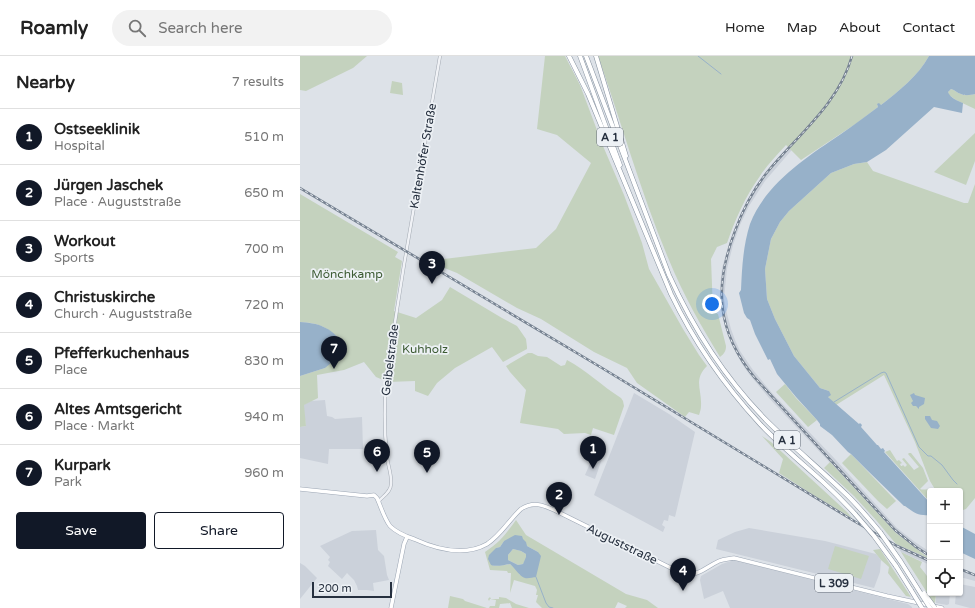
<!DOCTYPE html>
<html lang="en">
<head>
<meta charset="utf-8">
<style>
	:root { --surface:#fff; --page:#f2f2f2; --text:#222; --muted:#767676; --line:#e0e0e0; --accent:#111827 }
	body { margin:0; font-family:"Varela Round",sans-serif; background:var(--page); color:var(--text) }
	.controls { position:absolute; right:12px; bottom:12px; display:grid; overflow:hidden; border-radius:4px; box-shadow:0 1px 3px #0004 }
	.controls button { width:36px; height:36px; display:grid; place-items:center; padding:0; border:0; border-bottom:1px solid var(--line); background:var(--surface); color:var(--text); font:20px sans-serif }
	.scale { position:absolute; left:12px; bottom:10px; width:80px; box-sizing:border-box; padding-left:4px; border:2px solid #26303f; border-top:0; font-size:11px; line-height:14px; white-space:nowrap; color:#26303f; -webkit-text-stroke:3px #edf1f5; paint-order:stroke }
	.you { position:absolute; left:412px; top:248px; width:14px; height:14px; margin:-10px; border:3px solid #fff; border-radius:50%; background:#1a73e8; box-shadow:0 0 0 6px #1a73e833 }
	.badge { display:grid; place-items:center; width:26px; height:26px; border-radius:50%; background:var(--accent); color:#fff; font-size:13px; font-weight:700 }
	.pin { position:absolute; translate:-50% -33px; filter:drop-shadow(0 1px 2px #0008) }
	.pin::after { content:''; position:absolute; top:21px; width:14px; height:12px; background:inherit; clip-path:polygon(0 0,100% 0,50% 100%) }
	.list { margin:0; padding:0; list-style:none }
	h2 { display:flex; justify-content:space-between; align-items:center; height:52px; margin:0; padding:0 16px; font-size:17px }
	h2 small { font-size:13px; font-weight:400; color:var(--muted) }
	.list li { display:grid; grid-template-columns:26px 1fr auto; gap:12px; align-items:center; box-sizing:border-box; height:56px; padding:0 16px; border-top:1px solid var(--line) }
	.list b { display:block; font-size:15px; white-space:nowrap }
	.list p { margin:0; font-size:13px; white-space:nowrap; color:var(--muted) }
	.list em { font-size:13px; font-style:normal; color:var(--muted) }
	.actions { display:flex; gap:8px; padding:12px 16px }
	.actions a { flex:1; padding:9px 0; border:1px solid var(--accent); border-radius:4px; text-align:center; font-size:14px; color:var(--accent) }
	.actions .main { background:var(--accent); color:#fff }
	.icon { flex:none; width:22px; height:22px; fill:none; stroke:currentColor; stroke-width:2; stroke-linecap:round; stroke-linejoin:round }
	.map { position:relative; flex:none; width:675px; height:552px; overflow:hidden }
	header { display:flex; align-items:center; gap:24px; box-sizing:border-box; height:56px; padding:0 20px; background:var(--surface); border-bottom:1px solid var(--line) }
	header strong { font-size:19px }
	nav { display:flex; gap:22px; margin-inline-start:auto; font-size:14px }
	.search { width:280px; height:36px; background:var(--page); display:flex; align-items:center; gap:10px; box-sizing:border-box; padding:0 14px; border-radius:22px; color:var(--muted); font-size:15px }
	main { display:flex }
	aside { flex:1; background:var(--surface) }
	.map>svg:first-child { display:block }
	.built { fill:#cbd1da }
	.green { fill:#c4d2be; fill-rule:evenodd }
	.water { fill:#97b1c9; fill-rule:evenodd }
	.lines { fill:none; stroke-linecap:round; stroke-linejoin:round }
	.stream { stroke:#97b1c9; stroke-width:1 }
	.minor-casing { stroke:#a2a9b2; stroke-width:3.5 }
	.major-casing { stroke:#9ca6b4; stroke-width:4.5 }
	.highway-casing { stroke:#84909e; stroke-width:5 }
	.minor { stroke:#f0f2f6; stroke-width:2.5 }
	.major { stroke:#fff; stroke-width:3.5 }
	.highway { stroke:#fff; stroke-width:4 }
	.rail-casing { stroke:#768291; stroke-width:2.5 }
	.rail { stroke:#edf1f5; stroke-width:1; stroke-dasharray:3; stroke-linecap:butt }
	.highway-bridge-casing { stroke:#84909e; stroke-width:5; stroke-linecap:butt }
	.highway-bridge { stroke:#fff; stroke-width:4 }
	.labels { text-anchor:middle; stroke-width:3.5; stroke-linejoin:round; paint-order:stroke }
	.shield { fill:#edf1f5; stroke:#626a76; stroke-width:1 }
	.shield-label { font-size:11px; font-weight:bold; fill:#26303f }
	.street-label { font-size:12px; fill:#26303f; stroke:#edf1f5 }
	.park-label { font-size:12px; fill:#3c5b33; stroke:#edf1f5 }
</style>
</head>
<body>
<header>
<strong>Roamly</strong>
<div class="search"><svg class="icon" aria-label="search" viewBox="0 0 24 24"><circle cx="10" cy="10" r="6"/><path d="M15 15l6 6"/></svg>Search here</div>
<nav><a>Home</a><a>Map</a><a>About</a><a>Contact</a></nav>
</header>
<main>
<aside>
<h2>Nearby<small>7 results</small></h2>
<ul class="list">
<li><span class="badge">1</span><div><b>Ostseeklinik</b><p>Hospital</p></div><em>510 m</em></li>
<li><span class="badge">2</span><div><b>Jürgen Jaschek</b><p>Place · Auguststraße</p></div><em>650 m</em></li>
<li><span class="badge">3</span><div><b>Workout</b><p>Sports</p></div><em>700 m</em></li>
<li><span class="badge">4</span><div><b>Christuskirche</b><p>Church · Auguststraße</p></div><em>720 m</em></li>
<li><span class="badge">5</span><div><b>Pfefferkuchenhaus</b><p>Place</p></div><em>830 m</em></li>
<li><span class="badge">6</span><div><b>Altes Amtsgericht</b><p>Place · Markt</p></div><em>940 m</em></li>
<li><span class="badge">7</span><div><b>Kurpark</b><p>Park</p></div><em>960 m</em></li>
</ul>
<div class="actions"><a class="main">Save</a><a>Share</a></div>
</aside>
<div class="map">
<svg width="675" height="552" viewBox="0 0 675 552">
	<rect width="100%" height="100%" fill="#dde2e8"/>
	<g class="built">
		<path d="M524,50L509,74L465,125L449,150L440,169L433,189L427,213L424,243L427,258L431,273L435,284L440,295L453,314L472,337L535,403L597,472L615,486L630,496V502L596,477L469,342L449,318L442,308L431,286L422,259L420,230L422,212L429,188L439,162L446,147L461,122Z"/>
		<path d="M334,337L369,358L395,376L375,461L369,459L368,465L364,464L362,469L365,471L363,476L294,439Z"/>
		<path d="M25,344L27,360L32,361L35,363L62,361L63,393H29L28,408L0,402V371L6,370L3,349L11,345Z"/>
		<path d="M297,398L303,400L295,423L285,419L291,405L293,406Z"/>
		<path d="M449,472L525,485L576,498L581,504L580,516L574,532L416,493L418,484L435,476Z"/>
		<path d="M76,474L78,494L84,500L87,519L89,524L73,527L74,535L67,534H58L57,530L54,524L47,517L42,523L28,510L30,506L28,504L30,501L20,490L52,475Z"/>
		<path d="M596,488L630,503V509L601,496Z"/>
		<path d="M434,504L608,548L612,551V552H430L423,535L404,543L400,524L401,520L422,508Z"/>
		<path d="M0,507L5,510L17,522L0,543Z"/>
		<path d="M660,511L675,518V525L660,521Z"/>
		<path d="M660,528L675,531V552H670L655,548L656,537H660Z"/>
		<path d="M636,537H650L649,548L647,549L636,547Z"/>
	</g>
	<g class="green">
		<path d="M0,0H67L53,12L6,35L0,34Z"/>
		<path d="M245,0H265L280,29L303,90L324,139L342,187L349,213L383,273L399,299L407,310C393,324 402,333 401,350C401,353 400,356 399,359L389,356L385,361L337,327L327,312L294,296L241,263L217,252L157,217L127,205L236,192L256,173L291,107L257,79L237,73Z"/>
		<path d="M298,0H629C618,20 599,35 581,49L577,48L578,51L557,67L501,104L486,89C477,99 467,109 460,120C445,141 435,164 427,187L417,191L411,203L413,255L418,258L426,290C426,295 424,298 420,301C401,270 383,238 369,204C341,138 322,68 298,0Z"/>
		<path d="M92,25L102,27L103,39L90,37Z"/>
		<path d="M651,33C655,34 657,37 661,38C665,40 671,39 675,38V53L656,44L649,39L648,36Z"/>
		<path d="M675,77V105L666,129L634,116Z"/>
		<path d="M567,106L573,115L664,147H668L675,128V442L666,453L660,455V435H636L630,425L615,386L584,319L536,349L528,341L529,335L520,332L494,300L475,263L467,243L465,213L471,183L480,166L489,155L531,117L554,108Z"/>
		<path d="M0,138L98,196L95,201L102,205L94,255L116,262L142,244L150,231L202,262L217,270L226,283L227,291V293L203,306L192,291L155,312L137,327L128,340L115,335V325L88,326L76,321L64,306L44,314L17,319L18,342L4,349L6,370L0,371V320L25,312L39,282C25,270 18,267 0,266Z"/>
		<path d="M228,297H232L238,300L247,301L261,310L265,309L267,304C286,314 302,330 321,342L323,345L324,350L314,379L293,372L291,379L285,377L264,378L258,373L220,367L226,334L210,316L206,310Z"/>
		<path d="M485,328L496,342L517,364L508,371L476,336Z"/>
		<path d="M462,380L471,386L547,456L552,462L515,440L479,417L483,403Z"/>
		<path d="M590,394L597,405L599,404L602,407L600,408L601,410H602L603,409L605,411L607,409L602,403L604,402L614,414L619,411L608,398L609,397H611L623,412L628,425L620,433C624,435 629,431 632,435H630V446L585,396Z"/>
		<path d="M551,398L596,445L587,453L578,445L542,407Z"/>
		<path d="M530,406L596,477L630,503L596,488L576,464L554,440L524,412Z"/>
		<path d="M216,464L226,479L326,538L347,544L358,552H325L327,550L318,546L315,552H242L236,546L238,539H236L237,534L235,530L214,524L210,537L211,517H208L207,515L190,514L185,496C200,486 206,478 216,464ZM204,485L227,490L238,496L220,519L216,513L210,508L205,509L193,510L196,492L200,491Z"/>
		<path d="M535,490L569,500L561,523L528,513Z"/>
		<path d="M213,493L221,495L226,498L227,501L223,508L218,509L208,504V499Z"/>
		<path d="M580,493L611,541L606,540L588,517L589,511L581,504L573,494Z"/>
		<path d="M601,496L622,506L620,511C629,522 630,523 630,537L636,538L635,547L633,546Z"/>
		<path d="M150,540L163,543L165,545L187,552H148Z"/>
		<path d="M190,541L191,543H199V541L206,542L216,548L229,552H212L210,547L200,548L199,552H189L190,550H195L196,544L190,543L189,545L188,543Z"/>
	</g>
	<g class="water">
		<path d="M629,0H675V38C671,39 665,40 661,38C657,37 655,34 651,33L648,36C650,42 658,45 663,47L662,57L634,51L586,94L567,106L554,108L531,117L489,155L480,166L471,183L465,213L467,243L475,263L494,300L520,332L529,335L531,339L528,341L559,368L560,367L562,369L561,371L577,389H578L581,393L583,392L585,395L584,396L630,447V459C618,460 615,457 605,450H604L567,414L551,398L548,396L532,379L520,370V368L517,364L496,341L477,318L470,303L468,304L455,278L450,264L447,262L444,257L439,237L441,234C442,212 443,190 450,168C466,127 507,101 541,78C554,69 566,60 578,51L577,48L579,47L581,49C599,35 618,20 629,0Z"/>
		<path d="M0,266C18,267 31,271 42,287L40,299L31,307L25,312L0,320Z"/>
		<path d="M614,337L615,339L625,342L624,348L619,351V353L616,350H613L611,347L613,345L610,339Z"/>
		<path d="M625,360H630L632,364L637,365L640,370L638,373L631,372L625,363Z"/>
		<path d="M660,470L675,478V503L660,496Z"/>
		<path d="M215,479L222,480L223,483L226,486L227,490L238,496L241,500L236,521C233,521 228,523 225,522C220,521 215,512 210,508C204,509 196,511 191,509L188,503L189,499L196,492L200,491L204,485ZM213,493L221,495L226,498V501L223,508L218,509L208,504V499Z"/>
	</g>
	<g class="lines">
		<g class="stream">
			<path d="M398,0L421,18"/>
			<path d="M534,346L581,317L584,316L586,317L619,391L628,400H631L642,409L653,424L657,428"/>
			<path d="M236,521L246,547L249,551L253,552"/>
		</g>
		<defs>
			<path id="minor" d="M79,445C83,440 91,436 91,428C92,419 88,410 87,401C84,373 84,344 87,317L104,209L140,0"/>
			<g id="major">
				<path d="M0,433L67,440L74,439L77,442C81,451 84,462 90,470C97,477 105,480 114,483C136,493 164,501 187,488C201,479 209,464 221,453C233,445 243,449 254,454L381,517C399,521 404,512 419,505C424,503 429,503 434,502L587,540L642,552"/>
				<path d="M91,552L104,488L107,481"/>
			</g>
			<g id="highway">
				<path d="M269,0L288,38L371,238C394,286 424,329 460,368C480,389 502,407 523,426C534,436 545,447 555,458"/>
				<path d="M280,0L320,109"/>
				<path d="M286,0L369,219C393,272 425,322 466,364C492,390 521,414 548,440C559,451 570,464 580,476"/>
				<path d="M296,0L326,100"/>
				<path d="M596,510L611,534"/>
			</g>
		</defs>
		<use href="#minor" class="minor-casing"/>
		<use href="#major" class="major-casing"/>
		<use href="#highway" class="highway-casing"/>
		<use href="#minor" class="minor"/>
		<use href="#major" class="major"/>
		<use href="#highway" class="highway"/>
		<defs>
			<g id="rail">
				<path d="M552,0C539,47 499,78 469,114C454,132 443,153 435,175C414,230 416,275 455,322L595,474L616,491L630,500"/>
				<path d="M0,132L302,312L554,465L597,490L630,505"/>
				<path d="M660,513L675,519"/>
			</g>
		</defs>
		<use href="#rail" class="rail-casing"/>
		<use href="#rail" class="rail"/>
		<defs>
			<g id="highway-bridge">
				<path d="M555,458L574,480L596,510"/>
				<path d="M580,476L601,506L630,552"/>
				<path d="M611,534L622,552"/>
				<path d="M624,537L635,552"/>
			</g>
		</defs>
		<use href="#highway-bridge" class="highway-bridge-casing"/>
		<use href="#highway-bridge" class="highway-bridge"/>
	</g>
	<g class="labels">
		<g class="shield">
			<rect x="297" y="72" width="26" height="18" rx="3"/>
			<rect x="474" y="375" width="26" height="18" rx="3"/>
			<rect x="515" y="518" width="38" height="18" rx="3"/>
		</g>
		<g class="shield-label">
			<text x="310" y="85">A 1</text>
			<text x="487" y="388">A 1</text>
			<text x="534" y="531">L 309</text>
		</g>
		<g class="street-label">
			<text transform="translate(123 100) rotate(-80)" y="4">Kaltenhöfer Straße</text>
			<text transform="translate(90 304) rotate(-83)" y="4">Geibelstraße</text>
			<text transform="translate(322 488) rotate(26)" y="4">Auguststraße</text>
		</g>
		<g class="park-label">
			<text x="47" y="222">Mönchkamp</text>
			<text x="125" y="297">Kuhholz</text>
		</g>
	</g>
</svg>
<div class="controls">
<button>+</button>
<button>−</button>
<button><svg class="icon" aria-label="locate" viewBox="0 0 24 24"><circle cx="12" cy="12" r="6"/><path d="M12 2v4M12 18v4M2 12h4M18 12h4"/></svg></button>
</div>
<div class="scale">200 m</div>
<div class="you"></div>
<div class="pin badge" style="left:293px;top:413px">1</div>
<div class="pin badge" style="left:259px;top:459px">2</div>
<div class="pin badge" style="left:132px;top:228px">3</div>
<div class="pin badge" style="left:383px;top:535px">4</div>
<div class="pin badge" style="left:127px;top:417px">5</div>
<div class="pin badge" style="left:77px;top:416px">6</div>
<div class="pin badge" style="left:34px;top:313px">7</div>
</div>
</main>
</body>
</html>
